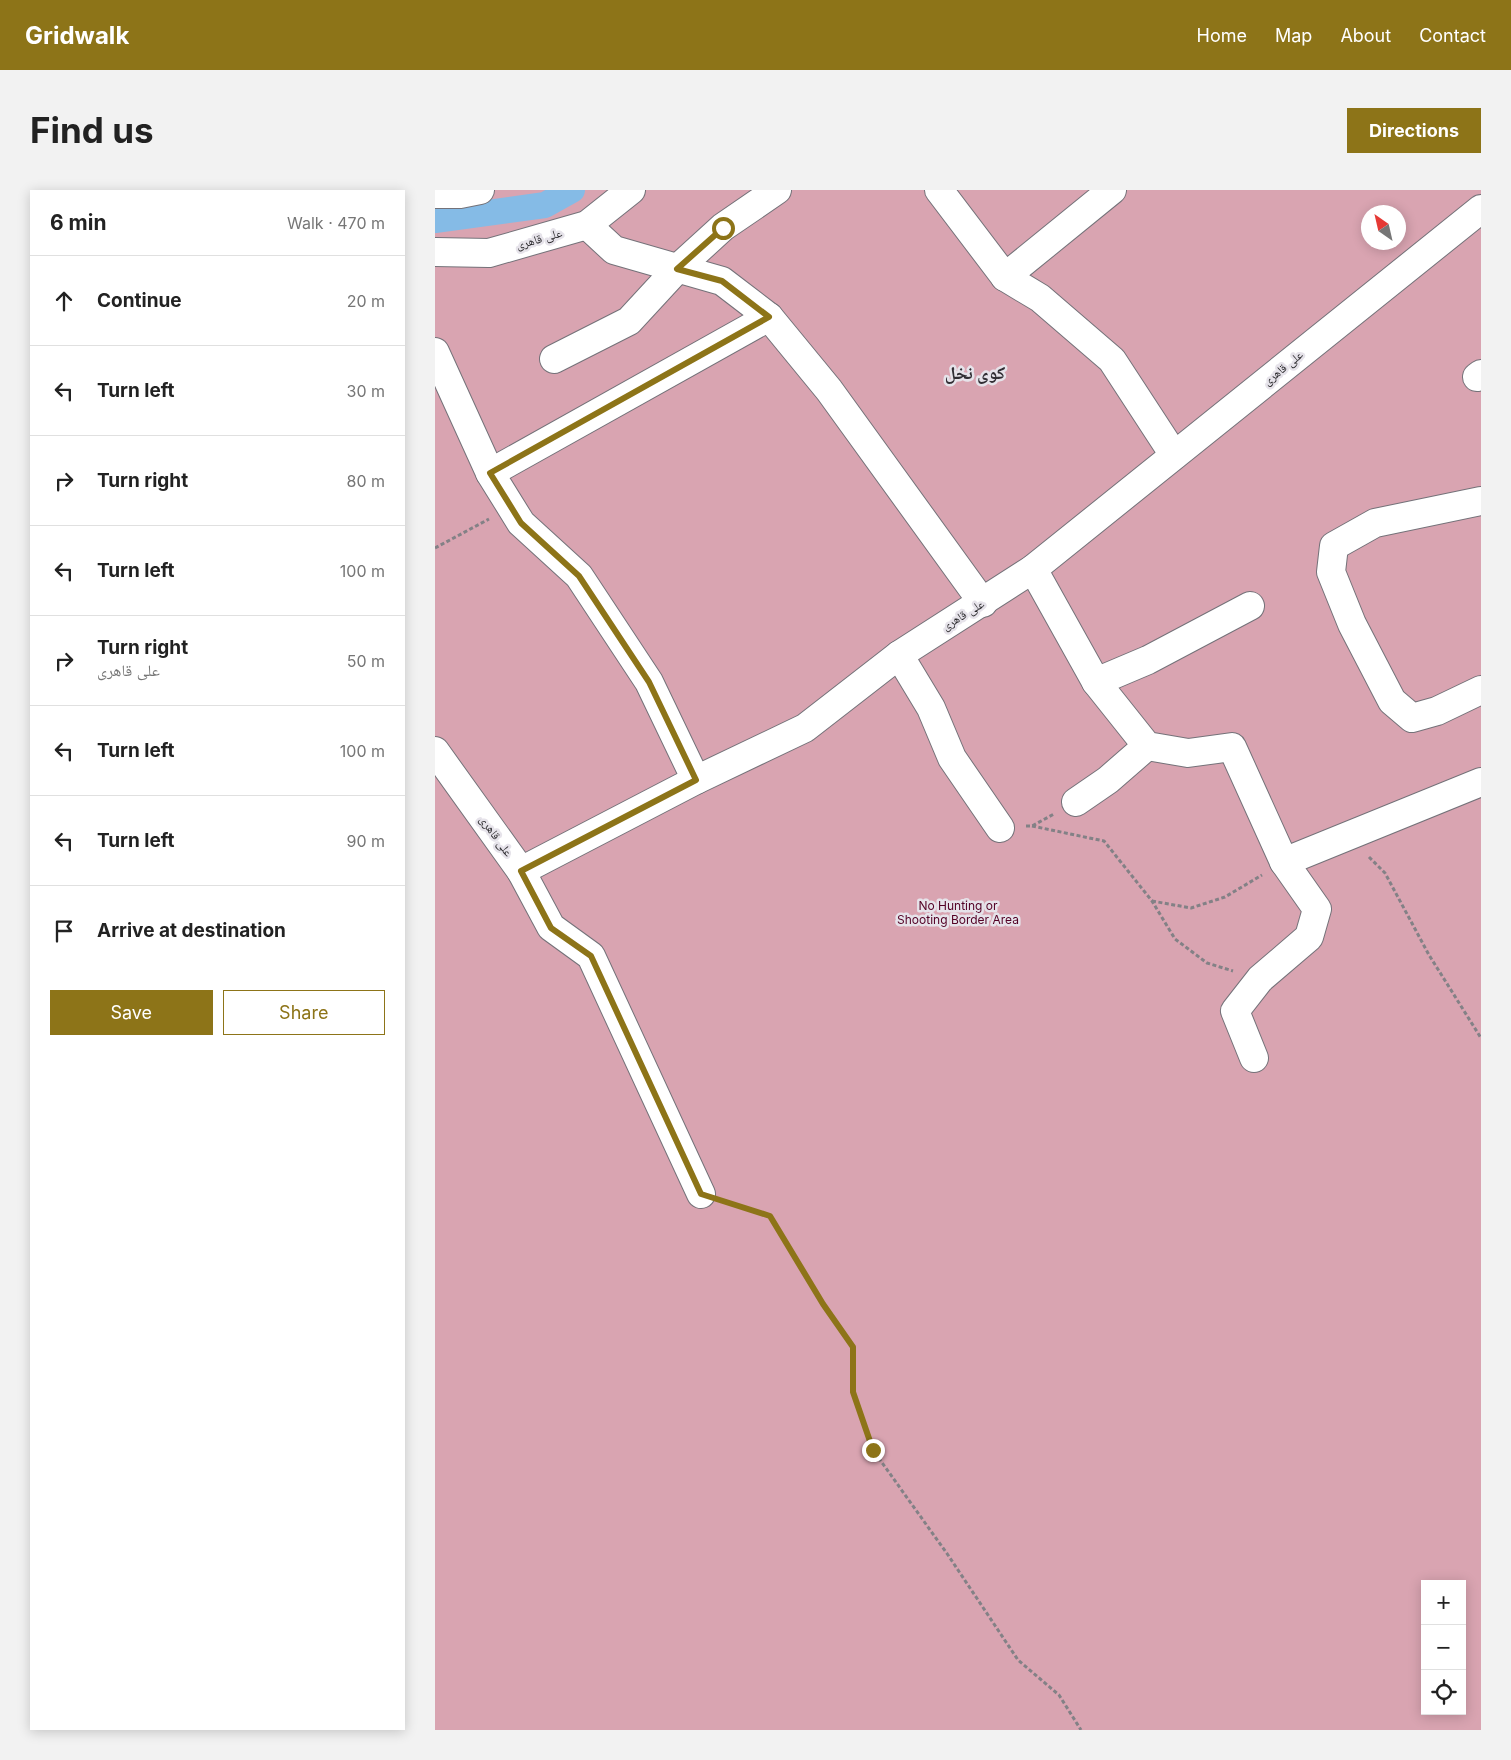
<!DOCTYPE html>
<html lang="en">
<head>
<meta charset="utf-8">
<style>
	:root { --surface:#fff; --page:#f2f2f2; --text:#222; --muted:#767676; --line:#e0e0e0; --accent:#8d7418 }
	body { margin:0; font-family:Inter,"Noto Naskh Arabic",sans-serif; background:var(--page); color:var(--text) }
	.controls { position:absolute; right:15px; bottom:15px; display:grid; overflow:hidden; border-radius:0px; box-shadow:0 2px 12px #0003 }
	.controls button { width:45px; height:45px; display:grid; place-items:center; padding:0; border:0; border-bottom:1px solid var(--line); background:var(--surface); color:var(--text); font:25px sans-serif }
	.compass { position:absolute; left:926px; top:15px; width:45px; height:45px; border-radius:50%; background:var(--surface); box-shadow:0 2px 12px #0003; rotate:326deg }
	.stop { position:absolute; width:15px; height:15px; margin:-11px; border:4px solid #8d7418; border-radius:50%; background:#fff }
	.stop.end { background:#8d7418; border-color:#fff; box-shadow:0 1px 5px #0008 }
	.list { margin:0; padding:0; list-style:none }
	h2 { display:flex; justify-content:space-between; align-items:center; height:65px; margin:0; padding:0 20px; font-size:21px }
	h2 small { font-size:16px; font-weight:400; color:var(--muted) }
	.list li { display:grid; grid-template-columns:32px 1fr auto; gap:15px; align-items:center; box-sizing:border-box; height:90px; padding:0 20px; border-top:1px solid var(--line) }
	.list b { display:block; font-size:19px; white-space:nowrap }
	.list p { margin:0; font-size:16px; white-space:nowrap; color:var(--muted) }
	.list em { font-size:16px; font-style:normal; color:var(--muted) }
	.actions { display:flex; gap:10px; padding:15px 20px }
	.actions a { flex:1; padding:11px 0; border:1px solid var(--accent); border-radius:0px; text-align:center; font-size:18px; color:var(--accent) }
	.actions .main { background:var(--accent); color:#fff }
	.icon { flex:none; width:28px; height:28px; fill:none; stroke:currentColor; stroke-width:2; stroke-linecap:round; stroke-linejoin:round }
	.map { position:relative; flex:none; width:1046px; height:1540px; overflow:hidden; border-radius:0px }
	header { display:flex; align-items:center; gap:30px; box-sizing:border-box; height:70px; padding:0 25px; background:var(--accent); color:#fff }
	header strong { font-size:24px }
	nav { display:flex; gap:28px; margin-inline-start:auto; font-size:18px }
	.intro { display:flex; align-items:center; justify-content:space-between; box-sizing:border-box; height:120px; padding:0 30px }
	h1 { margin:0; font-size:35px }
	.button { padding:12px 22px; border-radius:0px; background:var(--accent); color:#fff; font-size:18px; font-weight:700 }
	main { display:flex; gap:30px; padding:0 30px }
	aside { flex:1; background:var(--surface); border-radius:0px; box-shadow:0 2px 12px #0003 }
	.map>svg:first-child { display:block }
	.green { fill:#d9a4b1; fill-rule:evenodd }
	.lines { fill:none; stroke-linecap:round; stroke-linejoin:round }
	.canal { stroke:#85bbe6; stroke-width:26 }
	.minor-casing { stroke:#747279; stroke-width:30 }
	.path { stroke:#838186; stroke-width:3; stroke-dasharray:4 2.5; stroke-linecap:butt }
	.minor { stroke:#fff; stroke-width:28 }
	.route { stroke:#8d7418; stroke-width:6 }
	.labels { text-anchor:middle; stroke-width:5; stroke-linejoin:round; paint-order:stroke }
	.street-label { font-size:12px; fill:#2c2b2e; stroke:#e6e3ea }
	.park-label { font-size:12px; fill:#530125; stroke:#e6e3ea }
	.district-label { font-size:18px; font-weight:bold; fill:#312e34; stroke:#e6e3ea }
</style>
</head>
<body>
<header>
<strong>Gridwalk</strong>
<nav><a>Home</a><a>Map</a><a>About</a><a>Contact</a></nav>
</header>
<div class="intro"><h1>Find us</h1><a class="button">Directions</a></div>
<main>
<aside>
<h2>6 min<small>Walk · 470 m</small></h2>
<ul class="list">
<li><svg class="icon" aria-label="ahead" viewBox="0 0 24 24"><path d="M12 20V5M6 11l6-6 6 6"/></svg><div><b>Continue</b></div><em>20 m</em></li>
<li><svg class="icon" aria-label="left" viewBox="0 0 24 24"><path d="M17 20v-9H6M10 6l-5 5 5 5"/></svg><div><b>Turn left</b></div><em>30 m</em></li>
<li><svg class="icon" aria-label="right" viewBox="0 0 24 24"><path d="M7 20v-9h11M14 6l5 5-5 5"/></svg><div><b>Turn right</b></div><em>80 m</em></li>
<li><svg class="icon" aria-label="left" viewBox="0 0 24 24"><path d="M17 20v-9H6M10 6l-5 5 5 5"/></svg><div><b>Turn left</b></div><em>100 m</em></li>
<li><svg class="icon" aria-label="right" viewBox="0 0 24 24"><path d="M7 20v-9h11M14 6l5 5-5 5"/></svg><div><b>Turn right</b><p>علی قاهری</p></div><em>50 m</em></li>
<li><svg class="icon" aria-label="left" viewBox="0 0 24 24"><path d="M17 20v-9H6M10 6l-5 5 5 5"/></svg><div><b>Turn left</b></div><em>100 m</em></li>
<li><svg class="icon" aria-label="left" viewBox="0 0 24 24"><path d="M17 20v-9H6M10 6l-5 5 5 5"/></svg><div><b>Turn left</b></div><em>90 m</em></li>
<li><svg class="icon" aria-label="arrive" viewBox="0 0 24 24"><path d="M6 21V4h12l-3 4 3 4H6"/></svg><div><b>Arrive at destination</b></div></li>
</ul>
<div class="actions"><a class="main">Save</a><a>Share</a></div>
</aside>
<div class="map">
<svg width="1046" height="1540" viewBox="0 0 1046 1540">
	<rect width="100%" height="100%" fill="#e6e3ea"/>
	<path class="green" d="M0,0H1046V1540H0ZM934,22H964V52H934ZM990,1394H1027V1521H990Z"/>
	<g class="lines">
		<path class="canal" d="M0,30L110,15L137,0"/>
		<defs>
			<g id="minor">
				<path d="M504,0L570,87L677,0"/>
				<path d="M0,4H25L45,0"/>
				<path d="M152,35L179,60L287,91L334,127L394,200L548,413"/>
				<path d="M0,62L54,63L152,35L196,0"/>
				<path d="M570,87L605,108L677,170L739,265"/>
				<path d="M0,162L55,283"/>
				<path d="M119,169L194,131L242,79L288,37L342,0"/>
				<path d="M1042,187L1046,184"/>
				<path d="M1046,311L940,333L899,356L896,382L917,434L957,511L977,528L1002,521L1046,500"/>
				<path d="M598,379L661,492L712,556L753,563L797,557L849,672L1046,592"/>
				<path d="M464,465L496,518L517,568L565,638"/>
				<path d="M661,492L713,470L815,416"/>
				<path d="M0,561L86,681L261,590L370,538L464,465L598,379L1046,19"/>
				<path d="M261,590L214,492L144,386L86,333L55,283L334,127"/>
				<path d="M641,612L673,590L712,556"/>
				<path d="M86,681L116,737L156,766L266,1004"/>
				<path d="M819,868L800,821L825,789L874,747L882,719L849,672"/>
			</g>
		</defs>
		<use href="#minor" class="minor-casing"/>
		<g class="path">
			<path d="M0,358L54,329"/>
			<path d="M591,636H597L619,624"/>
			<path d="M597,636L669,651L717,711L740,749L772,773L798,781"/>
			<path d="M934,667L950,683L994,765L1046,848"/>
			<path d="M717,711L756,718L790,707L827,685"/>
			<path d="M290,1011L335,1026L388,1114L418,1157V1202L438,1260L513,1365L583,1470L624,1505L646,1540"/>
		</g>
		<use href="#minor" class="minor"/>
	</g>
	<g class="lines">
		<path class="route" d="M288,38L242,79L287,91L334,127L55,283L86,333L144,386L214,492L261,590L86,681L116,738L156,766L266,1004L335,1026L388,1114L418,1157V1202L438,1260"/>
	</g>
	<g class="labels">
		<g class="street-label">
			<text transform="translate(104 49) rotate(-16)" y="4">علی قاهری</text>
			<text transform="translate(848 178) rotate(-39)" y="4">علی قاهری</text>
			<text transform="translate(528 425) rotate(-32)" y="4">علی قاهری</text>
			<text transform="translate(61 646) rotate(54)" y="4">علی قاهری</text>
		</g>
		<g class="park-label">
			<text x="523" y="720">No Hunting or<tspan x="523" dy="14">Shooting Border Area</tspan></text>
		</g>
		<g class="district-label">
			<text x="540" y="189">کوی نخل</text>
		</g>
	</g>
</svg>
<div class="controls">
<button>+</button>
<button>−</button>
<button><svg class="icon" aria-label="locate" viewBox="0 0 24 24"><circle cx="12" cy="12" r="6"/><path d="M12 2v4M12 18v4M2 12h4M18 12h4"/></svg></button>
</div>
<svg class="compass" viewBox="-18 -18 36 36"><path d="M0-13l5 13h-10z" fill="#e53935"/><path d="M0 13l5-13h-10z" fill="#767676"/></svg>
<div class="stop" style="left:288px;top:38px"></div>
<div class="stop end" style="left:438px;top:1260px"></div>
</div>
</main>
</body>
</html>
